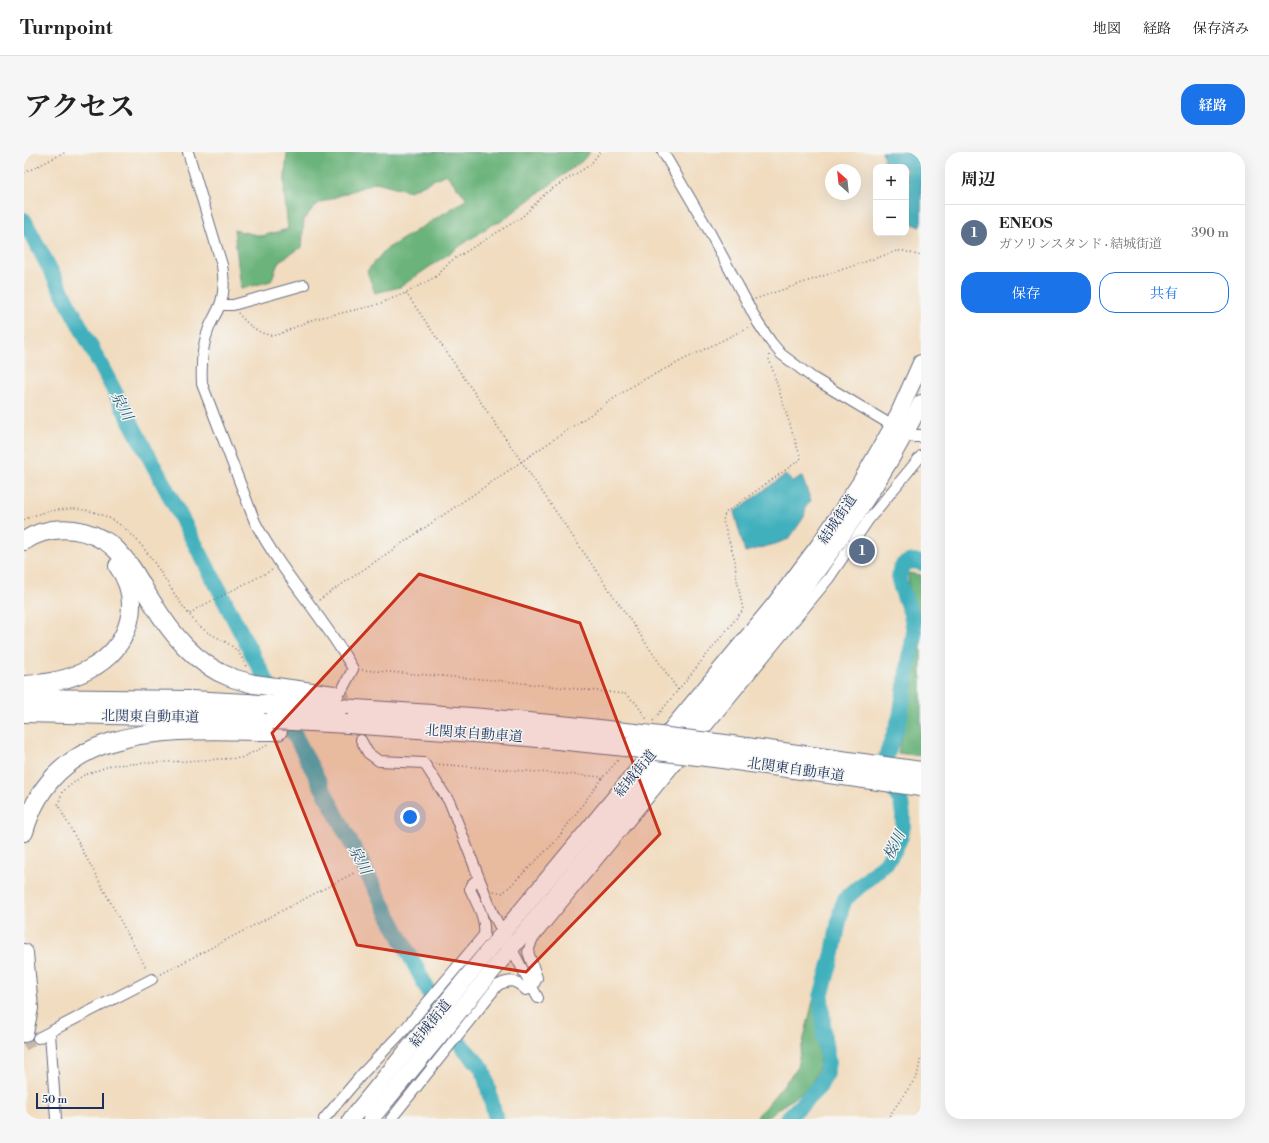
<!DOCTYPE html>
<html lang="ja">
<head>
<meta charset="utf-8">
<style>
	:root { --surface:#fff; --page:#f6f6f6; --text:#222; --muted:#767676; --line:#e0e0e0; --accent:#1a73e8 }
	body { margin:0; font-family:"Libre Bodoni","Noto Serif JP",serif; background:var(--page); color:var(--text) }
	.controls { position:absolute; right:12px; top:12px; display:grid; overflow:hidden; border-radius:8px; box-shadow:0 4px 16px #0002 }
	.controls button { width:36px; height:36px; display:grid; place-items:center; padding:0; border:0; border-bottom:1px solid var(--line); background:var(--surface); color:var(--text); font:20px sans-serif }
	.compass { position:absolute; left:801px; top:12px; width:36px; height:36px; border-radius:50%; background:var(--surface); box-shadow:0 4px 16px #0002; rotate:333deg }
	.scale { position:absolute; left:12px; bottom:10px; width:68px; box-sizing:border-box; padding-left:4px; border:2px solid #1b2f5e; border-top:0; font-size:11px; line-height:14px; white-space:nowrap; color:#1b2f5e; -webkit-text-stroke:3px #f6f6f2; paint-order:stroke }
	.you { position:absolute; left:386px; top:665px; width:14px; height:14px; margin:-10px; border:3px solid #fff; border-radius:50%; background:#1a73e8; box-shadow:0 0 0 6px #1a73e833 }
	.badge { display:grid; place-items:center; width:26px; height:26px; border-radius:50%; background:var(--accent); color:#fff; font-size:13px; font-weight:700 }
	.pin { position:absolute; translate:-50% -50%; border:2px solid #fff; box-shadow:0 1px 4px #0006 }
	.list { margin:0; padding:0; list-style:none }
	h2 { display:flex; justify-content:space-between; align-items:center; height:52px; margin:0; padding:0 16px; font-size:17px }
	h2 small { font-size:13px; font-weight:400; color:var(--muted) }
	.list li { display:grid; grid-template-columns:26px 1fr auto; gap:12px; align-items:center; box-sizing:border-box; height:56px; padding:0 16px; border-top:1px solid var(--line) }
	.list b { display:block; font-size:15px; white-space:nowrap }
	.list p { margin:0; font-size:13px; white-space:nowrap; color:var(--muted) }
	.list em { font-size:13px; font-style:normal; color:var(--muted) }
	.actions { display:flex; gap:8px; padding:12px 16px }
	.actions a { flex:1; padding:9px 0; border:1px solid var(--accent); border-radius:16px; text-align:center; font-size:14px; color:var(--accent) }
	.actions .main { background:var(--accent); color:#fff }
	.map { position:relative; flex:none; width:897px; height:967px; overflow:hidden; border-radius:16px }
	header { display:flex; align-items:center; gap:24px; box-sizing:border-box; height:56px; padding:0 20px; background:var(--surface); border-bottom:1px solid var(--line) }
	header strong { font-size:19px }
	nav { display:flex; gap:22px; margin-inline-start:auto; font-size:14px }
	.intro { display:flex; align-items:center; justify-content:space-between; box-sizing:border-box; height:96px; padding:0 24px }
	h1 { margin:0; font-size:28px }
	.button { padding:10px 18px; border-radius:16px; background:var(--accent); color:#fff; font-size:14px; font-weight:700 }
	main { display:flex; gap:24px; padding:0 24px }
	aside { flex:1; background:var(--surface); border-radius:16px; box-shadow:0 4px 16px #0002 }
	.map>svg:first-child { display:block }
	.forest { fill:#6ab37a; stroke:#42716c }
	.water { fill:#41b0bd; stroke:#2e708e }
	.lines { fill:none; stroke-linecap:round; stroke-linejoin:round }
	.river { stroke:#41b0bd; stroke-width:16 }
	.minor-tunnel { stroke:#c6b9ac; stroke-width:10; stroke-dasharray:10 5; stroke-linecap:butt }
	.minor-casing { stroke:#666c80; stroke-width:12 }
	.tertiary-casing { stroke:#666c80; stroke-width:14 }
	.trunk-casing { stroke:#666c80; stroke-width:18 }
	.motorway-casing { stroke:#666c80; stroke-width:20 }
	.path { stroke:#666c80; stroke-width:1.5; stroke-dasharray:1 3; stroke-linecap:butt }
	.minor { stroke:#fff; stroke-width:10 }
	.tertiary { stroke:#fff; stroke-width:12 }
	.trunk { stroke:#fff; stroke-width:16 }
	.motorway { stroke:#fff; stroke-width:18 }
	.motorway-bridge-casing { stroke:#666c80; stroke-width:20; stroke-linecap:butt }
	.motorway-bridge { stroke:#fff; stroke-width:18 }
	.marked { fill:#c8321e; fill-opacity:0.2; stroke:#c8321e; stroke-width:3; stroke-linejoin:round }
	.labels { text-anchor:middle; stroke-width:3; stroke-linejoin:round; paint-order:stroke }
	.street-label { font-size:14px; fill:#1b2f5e; stroke:#f6f6f2 }
	.water-label { font-size:15px; font-style:italic; fill:#285c7f; stroke:#f6f6f2 }
</style>
</head>
<body>
<header>
<strong>Turnpoint</strong>
<nav><a>地図</a><a>経路</a><a>保存済み</a></nav>
</header>
<div class="intro"><h1>アクセス</h1><a class="button">経路</a></div>
<main>
<div class="map">
<svg width="897" height="967" viewBox="0 0 897 967">
	<rect width="100%" height="100%" fill="#f6f6f2"/>
	<filter id="ink" filterUnits="userSpaceOnUse"><feTurbulence type="fractalNoise" baseFrequency=".025" numOctaves="2"/><feDisplacementMap in="SourceGraphic" scale="8" xChannelSelector="R" yChannelSelector="G"/><feConvolveMatrix kernelMatrix="1 2 1 2 8 2 1 2 1" color-interpolation-filters="sRGB"/></filter>
	<filter id="wash" filterUnits="userSpaceOnUse"><feTurbulence type="fractalNoise" baseFrequency=".012" numOctaves="4" result="noise"/><feDisplacementMap in="SourceGraphic" scale="16" xChannelSelector="R" yChannelSelector="G"/><feGaussianBlur stdDeviation="0.9" result="paint"/><feColorMatrix in="noise" values="0 0 0 0 0 0 0 0 0 0 0 0 0 0 0 0 0 1.4 0 .05"/><feComposite in="paint" operator="in"/></filter>
	<g filter="url(#wash)">
		<rect width="100%" height="100%" fill="#f1dcbf"/>
		<g class="forest">
			<path d="M263,0H566L558,9L476,70L467,73L376,135L351,141L343,119L361,98L443,47L422,22L386,39L352,30L293,52L280,67L278,95L255,109L247,129L217,137L210,78L238,84L264,77L260,39Z"/>
			<path d="M884,421L897,423V604L874,601L889,532L895,463L885,436Z"/>
			<path d="M790,845L796,912L788,933L740,967H731L772,918Z"/>
		</g>
		<g class="water">
			<path d="M858,0H897V75L882,69V15H862Z"/>
			<path d="M761,323L768,329L778,325L787,349L782,354L780,365L765,387L751,392L721,400L710,360Z"/>
		</g>
		<g class="lines">
			<g class="river">
				<path d="M0,68L197,441"/>
				<path d="M199,446L418,865L437,893L459,917L472,967"/>
				<path d="M763,967L796,934L802,921L804,910L800,886L797,845L809,801L817,758L821,747L862,711L870,699L877,684L879,674V663L877,650L861,623L860,618L862,605L876,565L890,480L887,462L877,436L875,427L876,419L879,413L885,410L891,409L897,411"/>
			</g>
		</g>
	</g>
	<g filter="url(#ink)">
		<g class="lines">
			<g class="minor-tunnel">
				<path d="M318,538L337,588"/>
				<path d="M0,894L14,886"/>
			</g>
			<defs>
				<g id="minor">
					<path d="M164,0L198,113C200,127 201,140 196,153C193,161 188,168 185,176C178,193 177,213 178,232L231,370C258,422 300,465 329,517L318,538"/>
					<path d="M639,0L684,77L734,171L747,190L757,202L789,226L869,274"/>
					<path d="M197,153H209L280,133"/>
					<path d="M337,588L344,601L355,609L400,611L426,651L469,762L514,846"/>
					<path d="M26,881L32,967"/>
					<path d="M14,886L128,827"/>
					<path d="M300,967L339,921L380,878L460,783C462,766 453,752 446,737L449,731L455,726"/>
					<path d="M367,967L474,833C488,827 491,828 502,838L508,836L513,826L504,800L508,788L805,426L845,367L897,304"/>
				</g>
				<path id="tertiary" d="M875,277L890,284H897"/>
				<g id="trunk">
					<path d="M327,967L478,782L750,453L795,393L836,331L869,274L897,211"/>
					<path d="M347,967L762,461C812,394 860,326 897,251"/>
				</g>
				<g id="motorway">
					<path d="M0,389C24,373 55,374 79,388C90,393 98,404 106,414C114,425 120,438 128,450C147,481 171,512 206,525C214,528 222,530 230,532"/>
					<path d="M0,533C43,531 93,516 105,469C110,449 106,431 94,414"/>
					<path d="M0,546L167,548L241,552"/>
					<path d="M315,556C414,562 513,569 611,581"/>
					<path d="M0,561L173,565L236,567"/>
					<path d="M324,572L504,585L601,595"/>
					<path d="M0,680C33,563 159,579 254,579"/>
					<path d="M0,801L5,856L0,881"/>
				</g>
			</defs>
			<use href="#minor" class="minor-casing"/>
			<use href="#tertiary" class="tertiary-casing"/>
			<use href="#trunk" class="trunk-casing"/>
			<use href="#motorway" class="motorway-casing"/>
			<g class="path">
				<path d="M0,21L42,0"/>
				<path d="M382,141L654,538"/>
				<path d="M731,147L873,99H880L897,104"/>
				<path d="M214,161C224,173 237,185 253,183L290,167L349,154L382,141L413,124L427,109L498,65L523,40L566,13L576,0"/>
				<path d="M0,368C15,360 33,357 50,357C118,360 135,431 174,473C184,483 203,488 212,498C217,502 220,511 223,516"/>
				<path d="M295,448L611,232L725,175"/>
				<path d="M166,462L172,457L250,417"/>
				<path d="M338,518L470,528L601,542L612,551L624,569"/>
				<path d="M629,569L719,458L712,423L711,408L699,369L701,361L777,307L745,207V202"/>
				<path d="M411,612L579,625"/>
				<path d="M470,739L479,741L531,690L579,625L594,608"/>
				<path d="M123,818L34,653L38,640L58,624L88,613L217,606L244,593"/>
				<path d="M137,822L330,721"/>
				<path d="M863,967L893,924L897,905"/>
			</g>
			<use href="#minor" class="minor"/>
			<use href="#tertiary" class="tertiary"/>
			<use href="#trunk" class="trunk"/>
			<use href="#motorway" class="motorway"/>
			<defs>
				<g id="motorway-bridge">
					<path d="M230,532L310,543"/>
					<path d="M241,552L315,556"/>
					<path d="M249,568L324,572"/>
					<path d="M611,581L701,592L897,619"/>
					<path d="M601,595L698,607L897,635"/>
				</g>
			</defs>
			<use href="#motorway-bridge" class="motorway-bridge-casing"/>
			<use href="#motorway-bridge" class="motorway-bridge"/>
		</g>
	</g>
	<path class="marked" d="M395,422L556,471L636,682L502,820L333,793L248,581Z"/>
	<g class="labels">
		<g class="street-label">
			<text transform="translate(813 367) rotate(-56)" y="5">結城街道</text>
			<text transform="translate(126 564) rotate(1)" y="5">北関東自動車道</text>
			<text transform="translate(450 581) rotate(4)" y="5">北関東自動車道</text>
			<text transform="translate(772 617) rotate(8)" y="5">北関東自動車道</text>
			<text transform="translate(611 621) rotate(-50)" y="5">結城街道</text>
			<text transform="translate(406 871) rotate(-51)" y="5">結城街道</text>
		</g>
		<g class="water-label">
			<text transform="translate(98 254) rotate(62)" y="5">泉川</text>
			<text transform="translate(870 693) rotate(-64)" y="5">桜川</text>
			<text transform="translate(336 708) rotate(62)" y="5">泉川</text>
		</g>
	</g>
</svg>
<div class="controls">
<button>+</button>
<button>−</button>
</div>
<svg class="compass" viewBox="-18 -18 36 36"><path d="M0-13l5 13h-10z" fill="#e53935"/><path d="M0 13l5-13h-10z" fill="#767676"/></svg>
<div class="scale">50 m</div>
<div class="you"></div>
<div class="pin badge" style="left:838px;top:399px;background:#5c6f8a">1</div>
</div>
<aside>
<h2>周辺<small></small></h2>
<ul class="list">
<li><span class="badge" style="background:#5c6f8a">1</span><div><b>ENEOS</b><p>ガソリンスタンド · 結城街道</p></div><em>390 m</em></li>
</ul>
<div class="actions"><a class="main">保存</a><a>共有</a></div>
</aside>
</main>
</body>
</html>
